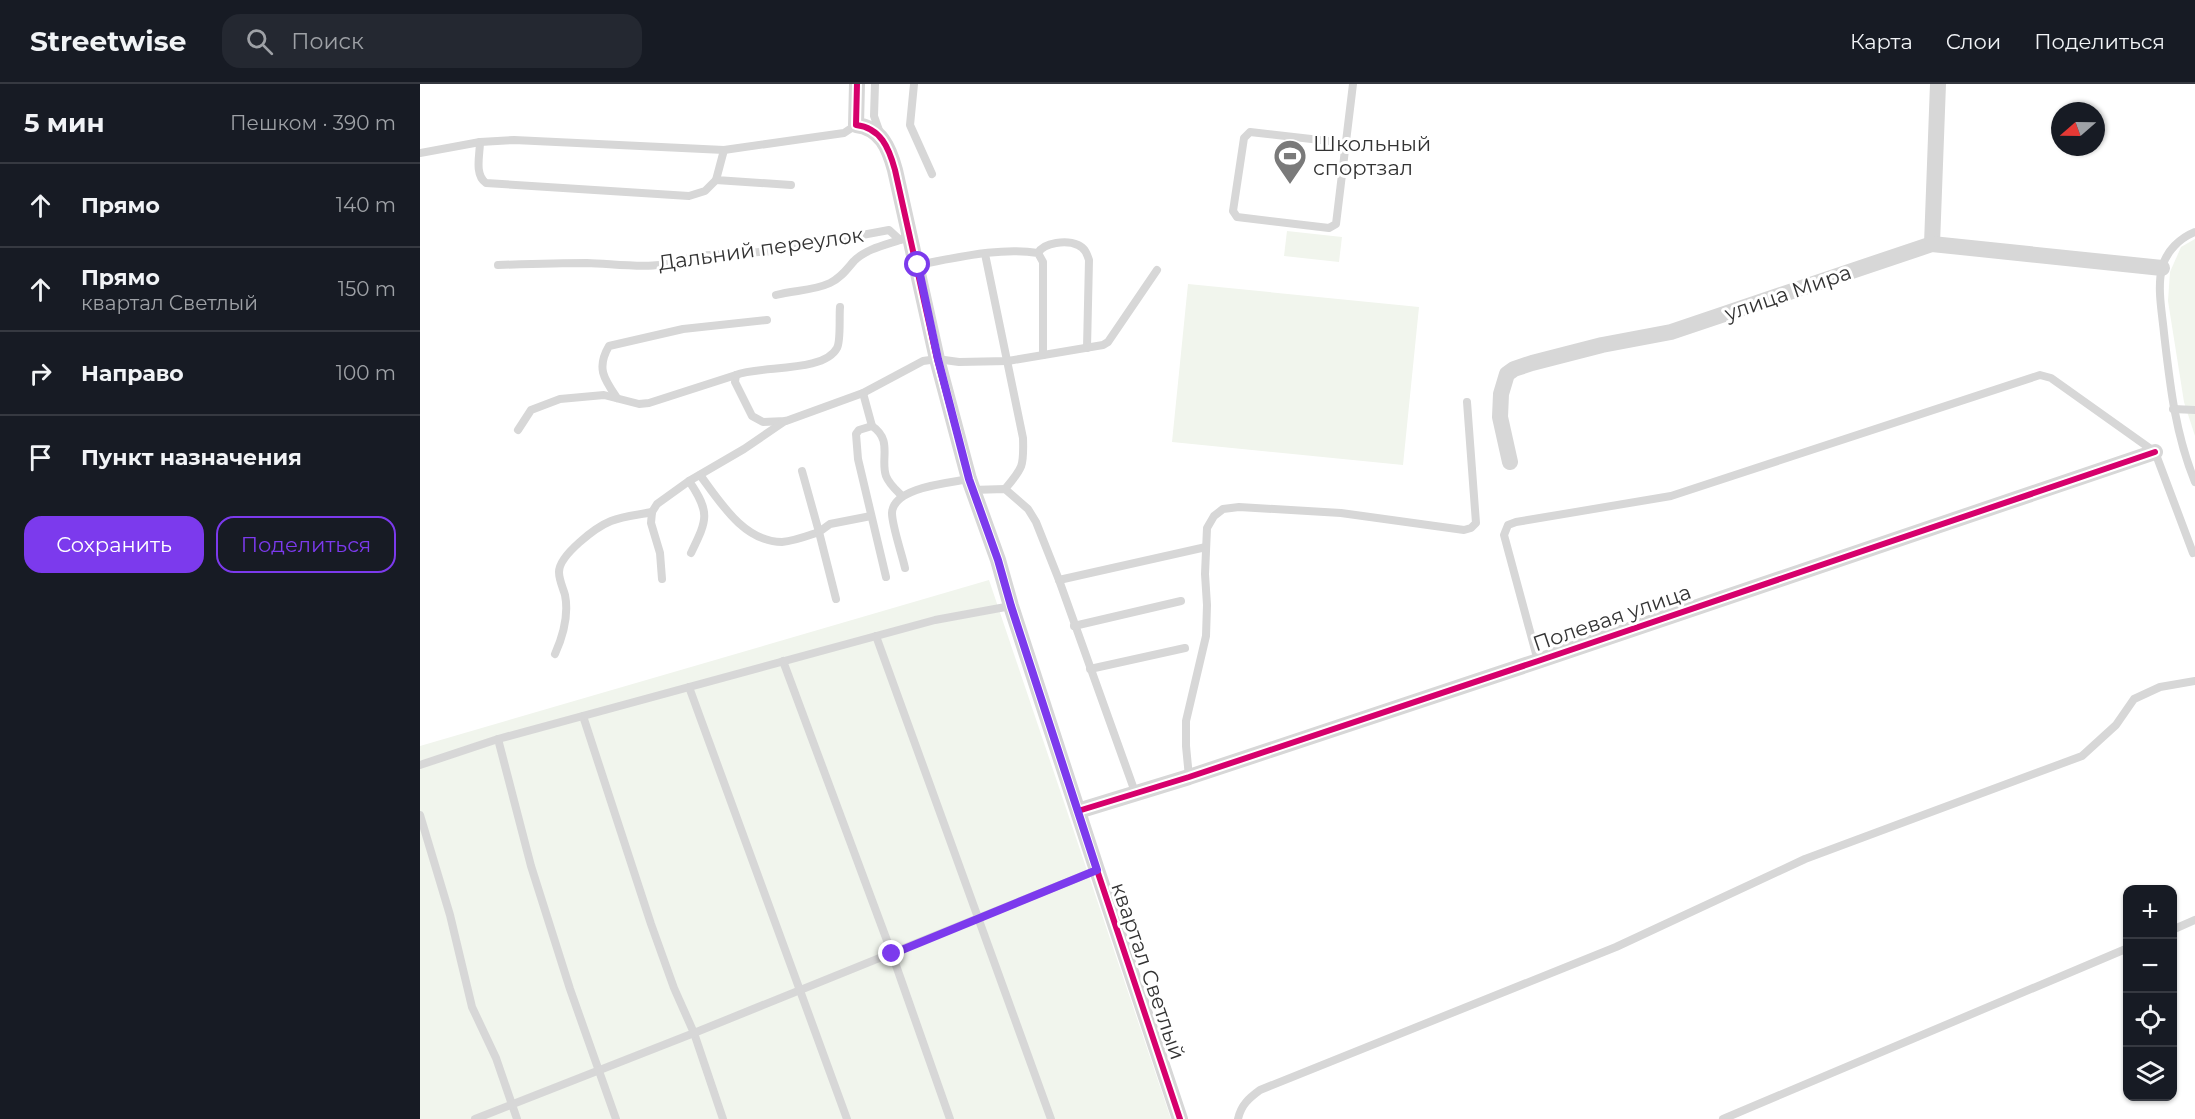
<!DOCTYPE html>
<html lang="ru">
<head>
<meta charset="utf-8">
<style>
	:root { --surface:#171b24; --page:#242831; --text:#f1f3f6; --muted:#9ea1a6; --line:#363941; --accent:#7c3aed }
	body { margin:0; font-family:Montserrat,sans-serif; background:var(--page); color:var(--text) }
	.controls { position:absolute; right:18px; bottom:18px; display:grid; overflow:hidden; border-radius:12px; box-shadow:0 2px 4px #0004 }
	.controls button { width:54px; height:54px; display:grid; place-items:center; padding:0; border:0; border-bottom:2px solid var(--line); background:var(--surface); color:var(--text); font:30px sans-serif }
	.compass { position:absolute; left:1631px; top:18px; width:54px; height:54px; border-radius:50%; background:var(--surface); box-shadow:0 2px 4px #0004; rotate:250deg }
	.stop { position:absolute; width:18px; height:18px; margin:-14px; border:4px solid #7c3aed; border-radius:50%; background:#fff }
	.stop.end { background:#7c3aed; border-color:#fff; box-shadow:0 2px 6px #0008 }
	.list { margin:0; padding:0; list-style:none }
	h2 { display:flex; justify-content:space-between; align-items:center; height:78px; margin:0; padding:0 24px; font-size:26px }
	h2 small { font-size:20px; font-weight:400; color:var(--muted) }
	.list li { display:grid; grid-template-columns:39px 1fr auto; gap:18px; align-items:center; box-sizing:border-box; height:84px; padding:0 24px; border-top:2px solid var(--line) }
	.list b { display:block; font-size:22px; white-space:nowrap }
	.list p { margin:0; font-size:20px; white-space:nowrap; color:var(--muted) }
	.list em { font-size:20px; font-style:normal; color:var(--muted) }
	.actions { display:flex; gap:12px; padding:18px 24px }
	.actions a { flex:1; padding:14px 0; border:2px solid var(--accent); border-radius:18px; text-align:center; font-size:21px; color:var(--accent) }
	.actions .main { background:var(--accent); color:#fff }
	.icon { flex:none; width:33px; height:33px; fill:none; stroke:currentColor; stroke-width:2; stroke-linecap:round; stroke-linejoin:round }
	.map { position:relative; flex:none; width:1775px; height:1035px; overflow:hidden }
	header { display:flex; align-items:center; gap:36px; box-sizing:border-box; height:84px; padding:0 30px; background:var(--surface); border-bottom:2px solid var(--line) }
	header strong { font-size:28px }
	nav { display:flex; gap:33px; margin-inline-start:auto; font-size:21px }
	.search { width:420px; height:54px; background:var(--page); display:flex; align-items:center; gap:15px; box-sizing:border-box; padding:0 21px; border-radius:18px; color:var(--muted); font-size:22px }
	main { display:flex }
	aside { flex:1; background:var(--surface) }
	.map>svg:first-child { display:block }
	.green { fill:#f1f5ed }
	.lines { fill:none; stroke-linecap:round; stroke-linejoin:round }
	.service { stroke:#d7d7d7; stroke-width:8 }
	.minor { stroke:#d7d7d7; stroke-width:16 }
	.cycleway-casing { stroke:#fff; stroke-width:10 }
	.cycleway { stroke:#d6006c; stroke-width:6 }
	.route { stroke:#7c3aed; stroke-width:8 }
	.labels { text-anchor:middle; stroke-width:6; stroke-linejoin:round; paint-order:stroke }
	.poi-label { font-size:21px; fill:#333; stroke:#fff; text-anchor:start }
	.street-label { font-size:21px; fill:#333; stroke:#fff }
</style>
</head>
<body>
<header>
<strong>Streetwise</strong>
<div class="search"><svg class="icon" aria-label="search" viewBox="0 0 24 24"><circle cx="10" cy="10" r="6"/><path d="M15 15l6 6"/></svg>Поиск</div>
<nav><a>Карта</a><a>Слои</a><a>Поделиться</a></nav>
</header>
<main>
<aside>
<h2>5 мин<small>Пешком · 390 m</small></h2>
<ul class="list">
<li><svg class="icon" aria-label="ahead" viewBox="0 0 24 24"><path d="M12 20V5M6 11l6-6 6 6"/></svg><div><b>Прямо</b></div><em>140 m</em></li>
<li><svg class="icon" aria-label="ahead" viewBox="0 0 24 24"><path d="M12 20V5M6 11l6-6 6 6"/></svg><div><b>Прямо</b><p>квартал Светлый</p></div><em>150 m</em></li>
<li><svg class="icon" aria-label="right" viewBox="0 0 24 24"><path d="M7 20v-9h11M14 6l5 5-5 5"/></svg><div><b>Направо</b></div><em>100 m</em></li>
<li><svg class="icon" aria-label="arrive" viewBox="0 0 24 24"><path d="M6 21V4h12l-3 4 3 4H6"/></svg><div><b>Пункт назначения</b></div></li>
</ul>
<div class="actions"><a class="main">Сохранить</a><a>Поделиться</a></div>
</aside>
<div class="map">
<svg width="1775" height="1035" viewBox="0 0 1775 1035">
	<rect width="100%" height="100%" fill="#fff"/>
	<g class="green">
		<path d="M867,147L922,153L919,178L864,172Z"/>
		<path d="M1775,155V352L1764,318L1748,217L1750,188L1761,163Z"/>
		<path d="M768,200L999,223L983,381L752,358Z"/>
		<path d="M569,496L751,1035H0V662Z"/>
	</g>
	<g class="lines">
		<g class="service">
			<path d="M455,0L454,32L460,49"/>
			<path d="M494,0L490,41L512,90"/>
			<path d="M60,58C60,70 54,91 66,99L269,112L285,107L296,96"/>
			<path d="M926,59L830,48L824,54L813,127L817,133L909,144L916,140L933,0"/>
			<path d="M304,66L296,96L371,101"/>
			<path d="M0,69L60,58L94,56L304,66L424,49L436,41"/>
			<path d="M1775,148C1760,154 1746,167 1742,184C1737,204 1742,228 1744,249C1750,301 1755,349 1775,398"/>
			<path d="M618,169C624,158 647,156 658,161C665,164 667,170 669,176L667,264"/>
			<path d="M565,170L603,354C604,382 603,384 585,405"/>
			<path d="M78,181C107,180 137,179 167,179C201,180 241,188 273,172L356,167L469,146L480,156L491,151"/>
			<path d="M497,181C536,174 579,163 618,169L623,178V271"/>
			<path d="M356,211C374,206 393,207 410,199C421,194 427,185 434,177C446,165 465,161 480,156"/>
			<path d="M420,223C419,233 421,257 417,264C404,289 340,281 316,291L315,298L332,332L343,338L366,337L443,309L503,277L517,275L539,278L588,277L683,261L688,258L737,186"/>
			<path d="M443,309L452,342"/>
			<path d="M197,314C184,295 176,284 189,262L263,245L347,236"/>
			<path d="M1753,325L1775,326"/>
			<path d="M98,346L111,326L140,315L184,311L219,320L229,319L316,291"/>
			<path d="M280,391C300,418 324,458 362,458C375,457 387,452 399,448L382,387"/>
			<path d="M269,397C291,429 287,436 271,469"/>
			<path d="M552,406L585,405L608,425L616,438L639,496L715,708"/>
			<path d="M485,484C482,470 472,442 472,429C473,403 529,399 549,395"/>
			<path d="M466,493L438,375L436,350L439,346L452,342C473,356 460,375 466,392C469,400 476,406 482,412"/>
			<path d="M242,495L240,469L231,439L232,428L237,420L269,397L324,365L365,337"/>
			<path d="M639,496L786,463"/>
			<path d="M416,515L399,448L410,440L451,432"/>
			<path d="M654,542L761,517"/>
			<path d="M456,552L631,1035"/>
			<path d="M135,570C143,552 149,531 145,511C143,504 139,496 139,488C139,471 176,443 191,437C204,432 218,431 232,428"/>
			<path d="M363,577L472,870L530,1035"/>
			<path d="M1118,577L1084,451L1088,441L1096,438L1251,412L1620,291L1631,294L1735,368L1773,469"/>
			<path d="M670,585L765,564"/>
			<path d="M269,603L427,1035"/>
			<path d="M163,632L231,840L254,904L274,949L303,1035"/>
			<path d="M78,655L111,782L150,905L196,1035"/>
			<path d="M0,681L78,655L515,536L591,522"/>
			<path d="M769,693L766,662V637L786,552L787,521L785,490L787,444L794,432L803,425L819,423L921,429L1044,446L1051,444L1056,439L1047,318"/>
			<path d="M0,731L30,831L52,923L76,974L97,1035"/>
			<path d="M1752,846L1775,836"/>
			<path d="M55,1035L274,949L677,786"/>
			<path d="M818,1035C821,1021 829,1014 840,1006L1196,863L1385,775L1662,672L1696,641L1714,615L1740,603L1775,597"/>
			<path d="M1303,1035L1708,864"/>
		</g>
		<g class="minor">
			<path d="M437,0L436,41C461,44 469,64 475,86L517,275L549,395L578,476L591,522L677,786L760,1035"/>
			<path d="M1512,160L1518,0"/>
			<path d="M1090,378L1080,333L1081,310L1087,290L1094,285L1112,279L1182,261L1251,248L1512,160L1742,184"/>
			<path d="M658,727L769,693L1118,577L1735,368"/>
		</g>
		<defs>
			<g id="cycleway">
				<path d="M437,0L436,41C461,44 469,64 475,86L517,275L549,395L578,476L591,522L677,786L760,1035"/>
				<path d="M658,727L769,693L1118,577L1735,368"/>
			</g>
		</defs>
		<use href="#cycleway" class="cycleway-casing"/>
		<use href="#cycleway" class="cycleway"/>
	</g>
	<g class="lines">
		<path class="route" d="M472,870L677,786L591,522L578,476L549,395L518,275L498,181"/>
	</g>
	<defs>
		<symbol id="stadium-pin" viewBox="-11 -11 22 30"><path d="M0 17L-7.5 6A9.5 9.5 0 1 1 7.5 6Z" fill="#7a7a7a" stroke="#fff"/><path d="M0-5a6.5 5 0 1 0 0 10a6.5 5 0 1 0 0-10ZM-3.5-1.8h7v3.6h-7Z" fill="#fff"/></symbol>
	</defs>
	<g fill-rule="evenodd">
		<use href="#stadium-pin" x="851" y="53" width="38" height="52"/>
	</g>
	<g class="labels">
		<g class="poi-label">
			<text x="893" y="67">Школьный<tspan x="893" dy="24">спортзал</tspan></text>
		</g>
		<g class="street-label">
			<text transform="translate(341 165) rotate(-8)" y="7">Дальний переулок</text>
			<text transform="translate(1368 209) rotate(-19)" y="7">улица Мира</text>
			<text transform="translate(1192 534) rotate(-19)" y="7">Полевая улица</text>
			<text transform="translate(728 887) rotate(71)" y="7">квартал Светлый</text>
		</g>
	</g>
</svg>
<div class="controls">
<button>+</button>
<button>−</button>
<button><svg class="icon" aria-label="locate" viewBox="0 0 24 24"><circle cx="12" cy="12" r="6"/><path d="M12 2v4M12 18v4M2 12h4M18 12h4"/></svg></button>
<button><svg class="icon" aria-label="layers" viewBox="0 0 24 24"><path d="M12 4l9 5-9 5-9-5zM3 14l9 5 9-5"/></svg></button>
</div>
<svg class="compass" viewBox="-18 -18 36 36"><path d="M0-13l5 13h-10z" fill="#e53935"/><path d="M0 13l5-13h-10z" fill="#9ea1a6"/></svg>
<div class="stop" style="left:498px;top:181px"></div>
<div class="stop end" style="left:472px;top:870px"></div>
</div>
</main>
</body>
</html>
